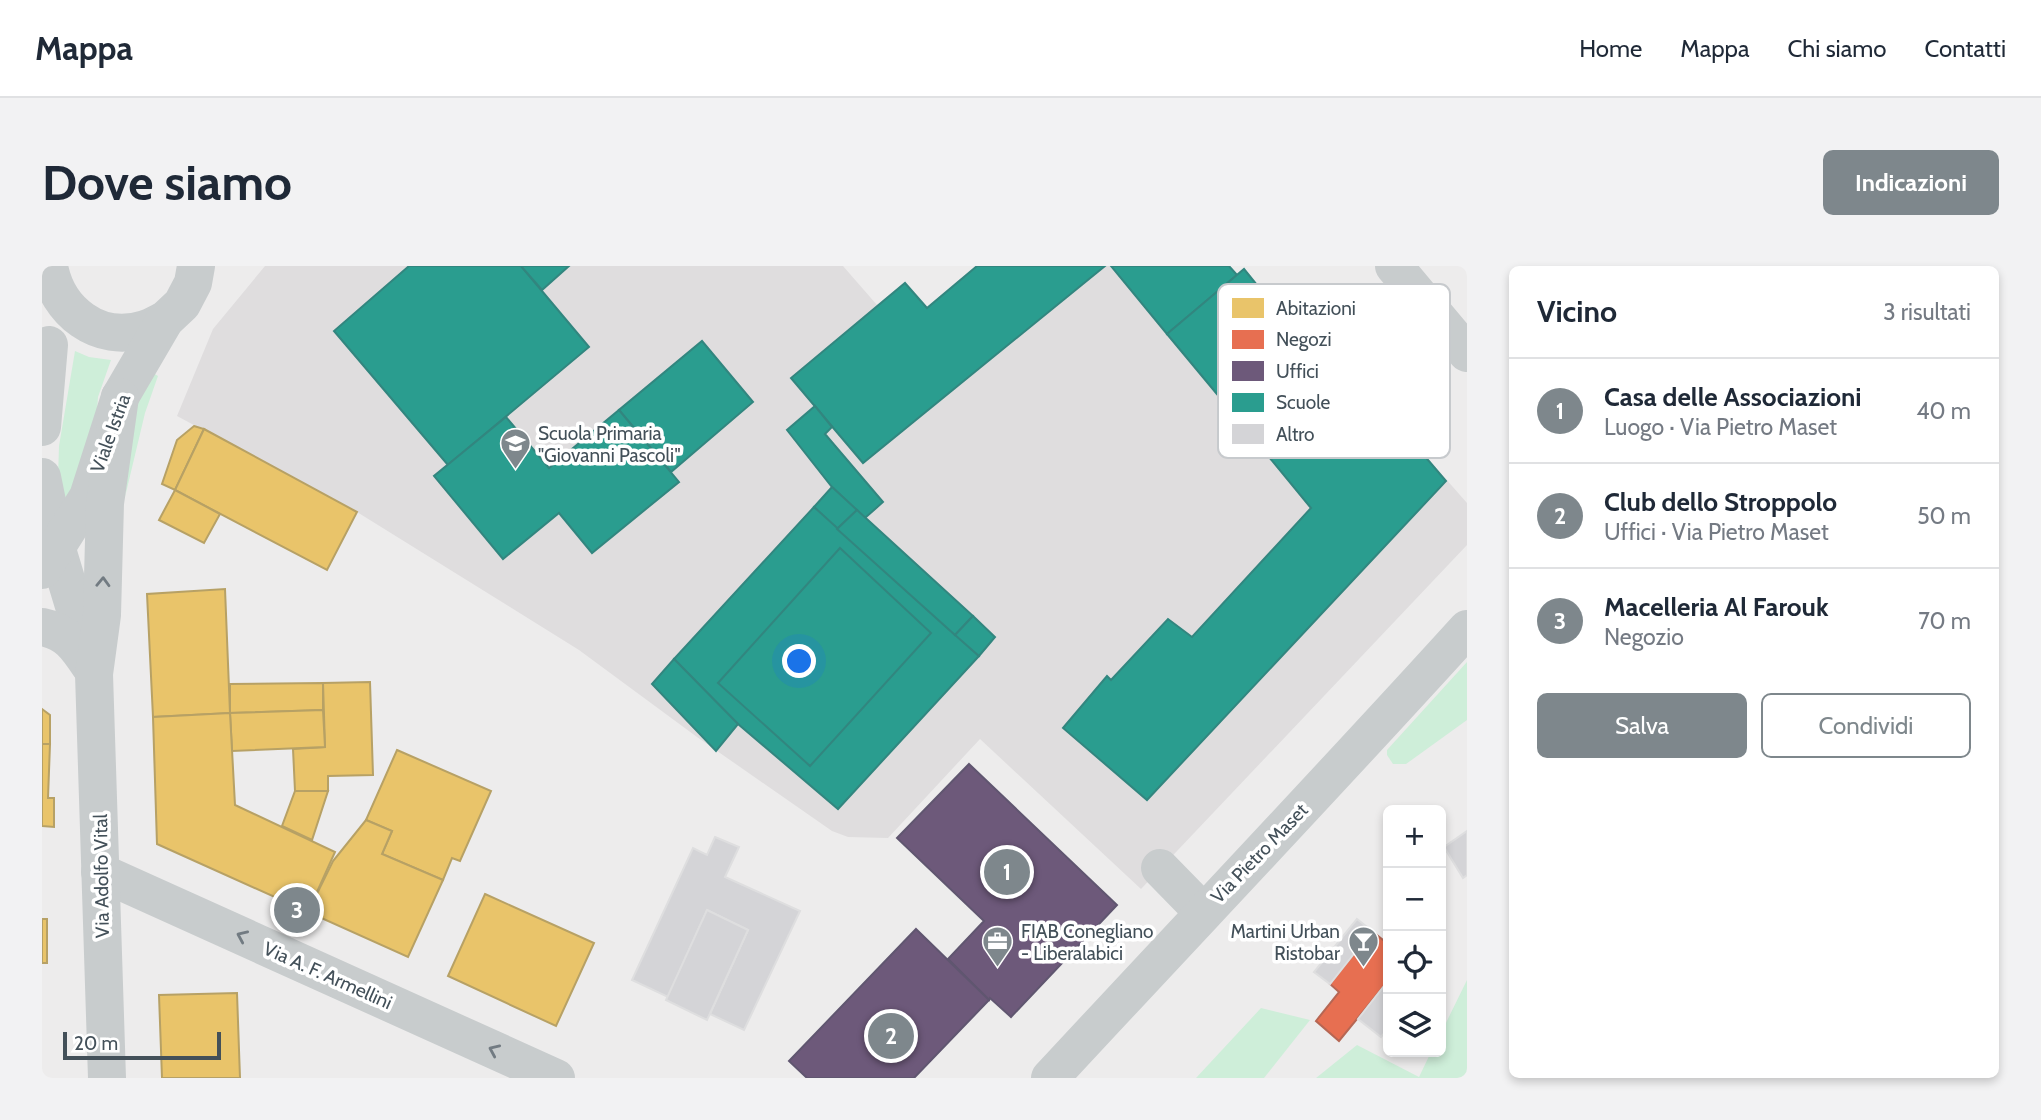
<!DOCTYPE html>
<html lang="it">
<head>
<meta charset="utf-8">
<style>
	:root { --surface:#fff; --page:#f2f2f3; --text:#1f2937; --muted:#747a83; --line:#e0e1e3; --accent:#7e878c }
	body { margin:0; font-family:Cabin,sans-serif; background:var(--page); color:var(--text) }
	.controls { position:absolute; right:21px; bottom:21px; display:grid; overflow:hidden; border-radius:10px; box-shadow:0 4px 10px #0003 }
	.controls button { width:63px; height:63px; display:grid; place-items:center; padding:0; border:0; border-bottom:2px solid var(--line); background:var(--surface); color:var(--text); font:35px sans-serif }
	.scale { position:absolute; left:21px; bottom:18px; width:158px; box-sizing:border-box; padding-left:7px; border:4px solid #435059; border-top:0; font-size:19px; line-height:24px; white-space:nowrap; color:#435059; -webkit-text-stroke:5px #fff; paint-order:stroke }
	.you { position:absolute; left:758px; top:396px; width:24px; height:24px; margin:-18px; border:5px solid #fff; border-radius:50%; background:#1a73e8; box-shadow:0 0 0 10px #1a73e833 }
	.badge { display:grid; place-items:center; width:46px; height:46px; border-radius:50%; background:var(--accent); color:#fff; font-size:23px; font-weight:700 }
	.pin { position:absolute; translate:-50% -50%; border:4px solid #fff; box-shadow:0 2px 7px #0006 }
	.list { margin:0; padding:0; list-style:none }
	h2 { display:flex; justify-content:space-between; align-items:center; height:91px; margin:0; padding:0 28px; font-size:30px }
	h2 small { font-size:23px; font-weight:400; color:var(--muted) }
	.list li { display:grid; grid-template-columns:46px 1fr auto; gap:21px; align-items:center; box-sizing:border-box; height:105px; padding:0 28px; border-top:2px solid var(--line) }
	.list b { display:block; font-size:26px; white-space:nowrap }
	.list p { margin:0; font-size:23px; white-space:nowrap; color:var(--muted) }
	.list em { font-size:23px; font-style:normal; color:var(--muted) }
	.actions { display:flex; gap:14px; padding:21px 28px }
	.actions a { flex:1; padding:16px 0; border:2px solid var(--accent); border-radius:10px; text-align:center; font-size:24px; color:var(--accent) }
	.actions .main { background:var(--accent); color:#fff }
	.icon { flex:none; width:38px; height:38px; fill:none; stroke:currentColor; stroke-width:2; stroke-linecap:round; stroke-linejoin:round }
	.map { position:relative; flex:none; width:1425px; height:812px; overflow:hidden; border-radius:10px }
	header { display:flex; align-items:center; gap:42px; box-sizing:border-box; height:98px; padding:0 35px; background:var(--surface); border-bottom:2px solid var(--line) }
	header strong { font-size:33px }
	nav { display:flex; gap:38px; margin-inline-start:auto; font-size:24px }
	.intro { display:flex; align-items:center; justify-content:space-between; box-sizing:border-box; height:168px; padding:0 42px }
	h1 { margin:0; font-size:49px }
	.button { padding:18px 32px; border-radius:10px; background:var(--accent); color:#fff; font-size:24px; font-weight:700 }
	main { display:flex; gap:42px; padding:0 42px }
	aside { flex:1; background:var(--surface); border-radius:10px; box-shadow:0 4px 10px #0003 }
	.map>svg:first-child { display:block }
	.education { fill:#dfddde }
	.green { fill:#ceeed9 }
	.homes { fill:#e9c46a; stroke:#b7a165; stroke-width:2 }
	.shops { fill:#e76f51; stroke:#b66653; stroke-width:2 }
	.offices { fill:#6d597a; stroke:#605670; stroke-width:2 }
	.schools { fill:#2a9d8f; stroke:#32867f; stroke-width:2 }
	.building { fill:#d4d4d7; stroke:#dededf; stroke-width:2 }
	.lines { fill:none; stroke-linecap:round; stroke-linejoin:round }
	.minor { stroke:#c8cccd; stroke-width:38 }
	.oneway { stroke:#727b82 }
	.labels { text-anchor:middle; stroke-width:7; stroke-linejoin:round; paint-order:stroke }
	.street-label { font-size:19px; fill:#435059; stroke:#fff }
	.poi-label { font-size:19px; fill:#435059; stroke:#fff; text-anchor:start }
	.key { fill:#fff; stroke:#c7cacd; stroke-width:2 }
	.key-label { font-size:19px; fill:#435059 }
</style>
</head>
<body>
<header>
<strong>Mappa</strong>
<nav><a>Home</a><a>Mappa</a><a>Chi siamo</a><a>Contatti</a></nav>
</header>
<div class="intro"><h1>Dove siamo</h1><a class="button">Indicazioni</a></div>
<main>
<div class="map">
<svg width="1425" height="812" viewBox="0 0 1425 812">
	<rect width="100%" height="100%" fill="#edecec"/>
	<path class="education" d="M223,0H801L835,39L863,17L885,42L935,0H1187L1195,9L1202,3L1278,97L1271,104L1311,155L1299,165L1314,183L1351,153L1425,237V279L1099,623L938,473L846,572L806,571L790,565L655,471L537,384L315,246L135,150L171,63Z"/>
	<g class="green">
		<path d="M33,85L47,91L69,94L56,131L54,160L26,239L16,212L17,180Z"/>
		<path d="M111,107L116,110L103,147L83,231L92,138Z"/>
		<path d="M1425,396V454L1364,498H1351L1345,489V484Z"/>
		<path d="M1425,714V812H1274L1315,779L1377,811L1389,786H1399V767Z"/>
		<path d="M1219,742L1268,754L1222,812H1154Z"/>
	</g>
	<g class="homes">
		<path d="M152,160L162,163L133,224L120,218L135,174Z"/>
		<path d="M162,163L315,246L285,304L133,224Z"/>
		<path d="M133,224L178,248L162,277L117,254Z"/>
		<path d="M183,323L188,447L111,451L105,328Z"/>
		<path d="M328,416L331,509L286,510V525H253L251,483L283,481L281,417Z"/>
		<path d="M281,417V444L188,447V418Z"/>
		<path d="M0,443L8,449V478H0Z"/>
		<path d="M281,444L283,481L190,485L188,447Z"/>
		<path d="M188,447L193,539L293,586L266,646L115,578L111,451Z"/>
		<path d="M0,478H8L6,532H12V561L0,560Z"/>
		<path d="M355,484L449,525L418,595L410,592L401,614L340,588L350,565L324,554Z"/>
		<path d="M253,525H286L270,574L240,560Z"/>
		<path d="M324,554L350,565L340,588L401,614L366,691L266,646L291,595Z"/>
		<path d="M443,628L552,677L514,760L406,710Z"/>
		<rect x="0" y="653" width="5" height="44"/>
		<path d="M195,727L198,812H120L117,729Z"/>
	</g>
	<path class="shops" d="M1330,665L1346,678V715L1297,775L1274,755L1297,726L1288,718Z"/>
	<g class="offices">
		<path d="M927,498L1075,639L969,751L948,732L947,734L906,693L942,655L855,572Z"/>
		<path d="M874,663L947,734L872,812H765L747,795Z"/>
	</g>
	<g class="schools">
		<path d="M367,0H479L547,81L406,199L292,65Z"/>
		<path d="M479,0H527L500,24Z"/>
		<path d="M935,0H1063L821,197L749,112L863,17L885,42Z"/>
		<path d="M1069,0H1187L1195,9L1125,68Z"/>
		<path d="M1202,3L1278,97L1204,163L1125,68Z"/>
		<path d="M660,75L711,136L629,206L577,144Z"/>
		<path d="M1271,104L1311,155L1299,165L1314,183L1351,153L1404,215L1105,534L1021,462L1065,410L1069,414L1126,353L1150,371L1269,242L1204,163Z"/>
		<path d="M773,140L790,161L783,168L841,236L823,252L790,221L745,164Z"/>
		<path d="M577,144L637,216L550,287L517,247L461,293L392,210L464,151L507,202Z"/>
		<path d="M790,221L815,244L795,263L772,241Z"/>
		<path d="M772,241L937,390L796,543L696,458L632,393Z"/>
		<path d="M815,244L931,350L913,369L795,263Z"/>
		<path d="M798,282L889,367L768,500L676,417Z"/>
		<path d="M931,350L953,371L937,390L913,369Z"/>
		<path d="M632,393L696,458L674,485L610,418Z"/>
	</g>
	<g class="building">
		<path d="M1425,565V609L1421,612L1402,581Z"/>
		<path d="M673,571L697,581L683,611L758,645L702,764L668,748L706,664L665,644L626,731L590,714L651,582L665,589Z"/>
		<path d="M665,644L706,664L665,754L624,734Z"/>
		<path d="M1315,653L1330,665L1288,718L1272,706Z"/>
		<path d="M1346,715V762L1339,771L1316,753Z"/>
	</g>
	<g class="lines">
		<g class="minor">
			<path d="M7,0C15,45 56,78 103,63C110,61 116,57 123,54"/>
			<path d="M1352,0L1425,87"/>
			<path d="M0,161L7,79"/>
			<path d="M0,211L14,280L48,393"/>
			<path d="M0,304L46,231L78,131L123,54L140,38L151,17L154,0"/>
			<path d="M0,361C25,366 34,379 48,400"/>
			<path d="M1118,602L1161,646"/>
			<path d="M58,606L514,812"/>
			<path d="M65,812L52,408L60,349L63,237L78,131"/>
			<path d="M1008,812C1147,662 1288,514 1425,363"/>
		</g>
	</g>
	<defs><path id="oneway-chevron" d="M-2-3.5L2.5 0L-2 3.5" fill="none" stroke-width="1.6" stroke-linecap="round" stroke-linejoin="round" transform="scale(1.75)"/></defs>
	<g class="oneway">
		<use href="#oneway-chevron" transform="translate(61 316) rotate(-88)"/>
		<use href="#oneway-chevron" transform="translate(200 670) rotate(-156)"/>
		<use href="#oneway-chevron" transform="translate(452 784) rotate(-156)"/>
	</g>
	<defs>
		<symbol id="school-pin" viewBox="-11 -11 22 30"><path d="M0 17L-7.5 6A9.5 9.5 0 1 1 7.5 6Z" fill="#7e878c" stroke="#fff"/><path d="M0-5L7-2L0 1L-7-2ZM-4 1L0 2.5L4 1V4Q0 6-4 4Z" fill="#fff"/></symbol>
		<symbol id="office-pin" viewBox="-11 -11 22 30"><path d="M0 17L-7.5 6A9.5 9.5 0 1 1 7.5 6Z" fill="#7e878c" stroke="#fff"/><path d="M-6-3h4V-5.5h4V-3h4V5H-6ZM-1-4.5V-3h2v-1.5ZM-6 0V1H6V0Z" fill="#fff"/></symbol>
		<symbol id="bar-pin" viewBox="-11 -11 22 30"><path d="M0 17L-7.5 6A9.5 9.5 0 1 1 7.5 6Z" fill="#7e878c" stroke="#fff"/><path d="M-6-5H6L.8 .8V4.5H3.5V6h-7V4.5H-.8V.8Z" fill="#fff"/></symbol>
	</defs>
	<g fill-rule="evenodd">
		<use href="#school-pin" x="456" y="160" width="35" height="47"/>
		<use href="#office-pin" x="938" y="658" width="35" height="47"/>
		<use href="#bar-pin" x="1304" y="658" width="35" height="47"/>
	</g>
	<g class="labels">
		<g class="street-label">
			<text transform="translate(68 167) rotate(-70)" y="7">Viale Istria</text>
			<text transform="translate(1217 587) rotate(-46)" y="7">Via Pietro Maset</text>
			<text transform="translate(59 610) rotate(-91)" y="7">Via Adolfo Vital</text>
			<text transform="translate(286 709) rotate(24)" y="7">Via A. F. Armellini</text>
		</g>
		<g class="poi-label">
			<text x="496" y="174">Scuola Primaria<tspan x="496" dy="22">"Giovanni Pascoli"</tspan></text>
			<text x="979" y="672">FIAB Conegliano<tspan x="979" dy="22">- Liberalabici</tspan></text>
			<text x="1298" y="672" text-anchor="end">Martini Urban<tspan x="1298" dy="22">Ristobar</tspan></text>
		</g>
	</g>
	<rect x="1176" y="18" width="232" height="174" rx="10" class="key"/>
	<rect x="1190" y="32" width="32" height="20" fill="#e9c46a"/>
	<rect x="1190" y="64" width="32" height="19" fill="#e76f51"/>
	<rect x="1190" y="95" width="32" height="20" fill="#6d597a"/>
	<rect x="1190" y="127" width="32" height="19" fill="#2a9d8f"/>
	<rect x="1190" y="158" width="32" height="20" fill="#d4d4d7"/>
	<g class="key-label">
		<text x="1234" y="49">Abitazioni</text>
		<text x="1234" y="80">Negozi</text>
		<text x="1234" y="112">Uffici</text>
		<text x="1234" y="143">Scuole</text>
		<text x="1234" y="175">Altro</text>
	</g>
</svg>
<div class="controls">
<button>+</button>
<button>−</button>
<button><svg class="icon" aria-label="locate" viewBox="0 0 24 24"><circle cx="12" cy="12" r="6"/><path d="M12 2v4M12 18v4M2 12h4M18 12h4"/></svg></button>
<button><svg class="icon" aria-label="layers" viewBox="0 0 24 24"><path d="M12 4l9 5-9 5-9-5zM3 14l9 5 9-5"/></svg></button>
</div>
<div class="scale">20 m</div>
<div class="you"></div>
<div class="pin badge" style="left:965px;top:606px">1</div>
<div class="pin badge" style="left:849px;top:770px">2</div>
<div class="pin badge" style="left:255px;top:644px">3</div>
</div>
<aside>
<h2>Vicino<small>3 risultati</small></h2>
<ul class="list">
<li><span class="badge">1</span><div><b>Casa delle Associazioni</b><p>Luogo · Via Pietro Maset</p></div><em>40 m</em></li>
<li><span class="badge">2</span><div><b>Club dello Stroppolo</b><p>Uffici · Via Pietro Maset</p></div><em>50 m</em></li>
<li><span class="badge">3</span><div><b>Macelleria Al Farouk</b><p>Negozio</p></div><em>70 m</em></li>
</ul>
<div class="actions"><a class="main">Salva</a><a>Condividi</a></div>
</aside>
</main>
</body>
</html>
